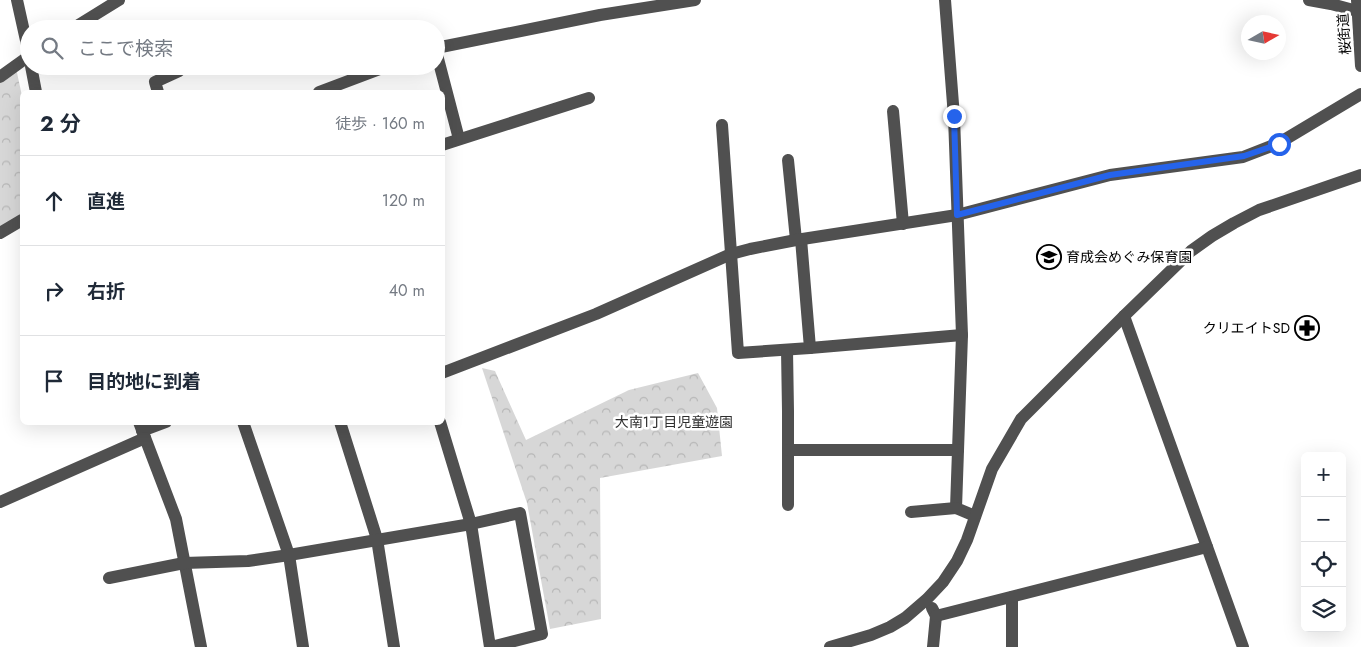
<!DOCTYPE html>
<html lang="ja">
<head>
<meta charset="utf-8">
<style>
	:root { --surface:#fff; --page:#f6f6f7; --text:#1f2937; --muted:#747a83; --line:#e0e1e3 }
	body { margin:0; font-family:Jost,"Noto Sans JP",sans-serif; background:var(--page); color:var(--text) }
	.controls { position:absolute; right:15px; bottom:15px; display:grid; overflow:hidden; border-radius:8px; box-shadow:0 5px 20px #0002 }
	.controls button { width:45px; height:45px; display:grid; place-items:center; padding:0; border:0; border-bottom:1px solid var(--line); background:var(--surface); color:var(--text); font:25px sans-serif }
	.compass { position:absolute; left:1241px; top:15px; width:45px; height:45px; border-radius:50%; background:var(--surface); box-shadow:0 5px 20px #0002; rotate:81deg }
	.stop { position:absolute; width:15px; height:15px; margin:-11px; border:4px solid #2563eb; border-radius:50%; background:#fff }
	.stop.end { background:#2563eb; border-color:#fff; box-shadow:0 1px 5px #0008 }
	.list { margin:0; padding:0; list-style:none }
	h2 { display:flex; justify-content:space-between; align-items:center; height:65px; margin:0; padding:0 20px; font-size:21px }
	h2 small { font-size:16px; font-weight:400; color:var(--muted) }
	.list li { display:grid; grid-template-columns:32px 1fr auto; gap:15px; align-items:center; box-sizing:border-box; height:90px; padding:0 20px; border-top:1px solid var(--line) }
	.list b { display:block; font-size:19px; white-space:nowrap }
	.list em { font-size:16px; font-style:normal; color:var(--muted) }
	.icon { flex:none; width:28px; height:28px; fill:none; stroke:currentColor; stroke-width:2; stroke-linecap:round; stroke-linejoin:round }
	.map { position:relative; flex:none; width:1361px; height:647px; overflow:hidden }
	.search { position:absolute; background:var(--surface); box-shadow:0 5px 20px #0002; left:20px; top:20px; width:425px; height:55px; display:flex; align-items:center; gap:12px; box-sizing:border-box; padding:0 18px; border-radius:28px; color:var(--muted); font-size:19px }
	.panel { position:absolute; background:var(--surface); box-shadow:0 5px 20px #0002; left:20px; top:90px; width:425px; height:335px; border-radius:8px }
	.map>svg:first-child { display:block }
	.forest { fill:url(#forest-crowns) }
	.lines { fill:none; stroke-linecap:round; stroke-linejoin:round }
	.minor { stroke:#505050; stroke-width:12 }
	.route { stroke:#2563eb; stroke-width:6 }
	.labels { text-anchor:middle; stroke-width:5; stroke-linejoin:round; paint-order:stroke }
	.street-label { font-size:14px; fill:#000; stroke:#fff }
	.poi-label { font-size:14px; fill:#000; stroke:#fff; text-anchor:start }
	.park-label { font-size:14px; fill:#2e2e2e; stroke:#fff }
</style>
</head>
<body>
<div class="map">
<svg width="1361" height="647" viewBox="0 0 1361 647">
	<defs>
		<pattern id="forest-crowns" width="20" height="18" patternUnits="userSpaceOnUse" patternTransform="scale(1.25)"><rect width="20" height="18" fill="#d7d7d7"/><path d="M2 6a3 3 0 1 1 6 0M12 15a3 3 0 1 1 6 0" fill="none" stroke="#b7b7b7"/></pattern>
	</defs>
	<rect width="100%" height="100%" fill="#fff"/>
	<g class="forest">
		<path d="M16,68L22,96V214L0,227V80Z"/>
		<path d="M482,368L495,371L526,440L629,390L698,373L717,408L722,456L600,478L601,619L550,629L527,503Z"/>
	</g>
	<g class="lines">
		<g class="minor">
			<path d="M17,0L29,54"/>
			<path d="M945,0L954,117L962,335L956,508L975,516"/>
			<path d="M1309,0L1331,4L1357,11"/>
			<path d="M1357,0L1361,66"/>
			<path d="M72,29L119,0"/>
			<path d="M436,48L600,15L695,0"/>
			<path d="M436,51L459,139"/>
			<path d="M31,66L36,92"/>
			<path d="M0,77L29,56"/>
			<path d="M158,92L155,82L179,71"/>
			<path d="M319,92L388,66"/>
			<path d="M893,111L903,224"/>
			<path d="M722,125L738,353L810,348L801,239"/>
			<path d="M442,145L589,98"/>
			<path d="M788,160L796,240"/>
			<path d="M0,233L22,220"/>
			<path d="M1124,316L1243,647"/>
			<path d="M810,348L962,335"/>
			<path d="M787,350L788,411V505"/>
			<path d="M442,373L596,314L731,254L750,249L796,240L957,215L1110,175L1243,157L1279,143L1361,94"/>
			<path d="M139,422L176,519L201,647"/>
			<path d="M243,422L289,555L303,647"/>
			<path d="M340,422L377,539L394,647"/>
			<path d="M440,422L471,524L490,647"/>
			<path d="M142,431L166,422"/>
			<path d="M788,450H958"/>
			<path d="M0,502L145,438"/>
			<path d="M911,512L956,508"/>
			<path d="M109,578L184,563L248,561L289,555L471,524L520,513L542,634L491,647"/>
			<path d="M1012,597V647"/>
			<path d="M932,608L936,616L933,647"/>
			<path d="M936,616L1207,547"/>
			<path d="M830,647L871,635L890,627L905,618L927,599L943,582L957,561L967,540L992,469L1021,419L1124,316L1191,251L1212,236L1234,223L1259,210L1361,175"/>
		</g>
	</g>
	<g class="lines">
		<path class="route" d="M954,116L957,215L1110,175L1244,156L1279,144"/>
	</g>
	<defs>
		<symbol id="school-ring" viewBox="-11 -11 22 22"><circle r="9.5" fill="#fff" stroke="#000" stroke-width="1.5"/><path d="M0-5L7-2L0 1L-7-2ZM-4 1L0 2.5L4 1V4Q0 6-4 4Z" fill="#000"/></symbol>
		<symbol id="pharmacy-ring" viewBox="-11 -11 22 22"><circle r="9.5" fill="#fff" stroke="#000" stroke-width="1.5"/><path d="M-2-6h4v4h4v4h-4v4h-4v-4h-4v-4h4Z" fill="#000"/></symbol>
	</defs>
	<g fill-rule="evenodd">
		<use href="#school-ring" x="1035" y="243" width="28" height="28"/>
		<use href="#pharmacy-ring" x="1293" y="314" width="28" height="28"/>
	</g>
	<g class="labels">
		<g class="street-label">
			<text transform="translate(1344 34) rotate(-94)" y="5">桜街道</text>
		</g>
		<g class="poi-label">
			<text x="1066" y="262">育成会めぐみ保育園</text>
			<text x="1290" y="333" text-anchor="end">クリエイトSD</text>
		</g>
		<g class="park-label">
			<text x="674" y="427">大南1丁目児童遊園</text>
		</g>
	</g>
</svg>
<div class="controls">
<button>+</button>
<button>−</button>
<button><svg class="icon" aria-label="locate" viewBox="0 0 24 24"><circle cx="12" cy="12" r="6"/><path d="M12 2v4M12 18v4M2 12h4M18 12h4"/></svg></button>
<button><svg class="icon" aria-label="layers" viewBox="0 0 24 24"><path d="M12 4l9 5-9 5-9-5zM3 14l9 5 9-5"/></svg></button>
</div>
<svg class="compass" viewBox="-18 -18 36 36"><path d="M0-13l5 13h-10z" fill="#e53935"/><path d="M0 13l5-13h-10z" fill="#747a83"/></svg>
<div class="stop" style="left:1279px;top:144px"></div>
<div class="stop end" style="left:954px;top:116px"></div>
<div class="search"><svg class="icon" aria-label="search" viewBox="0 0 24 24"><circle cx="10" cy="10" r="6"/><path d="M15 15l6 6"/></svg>ここで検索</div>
<section class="panel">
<h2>2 分<small>徒歩 · 160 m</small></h2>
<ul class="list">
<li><svg class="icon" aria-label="ahead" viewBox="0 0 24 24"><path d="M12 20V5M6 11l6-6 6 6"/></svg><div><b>直進</b></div><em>120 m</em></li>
<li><svg class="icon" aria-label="right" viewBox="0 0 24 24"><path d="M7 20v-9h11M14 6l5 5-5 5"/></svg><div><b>右折</b></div><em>40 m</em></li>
<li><svg class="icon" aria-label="arrive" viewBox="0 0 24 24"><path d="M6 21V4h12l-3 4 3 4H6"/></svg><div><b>目的地に到着</b></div></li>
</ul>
</section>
</div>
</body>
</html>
